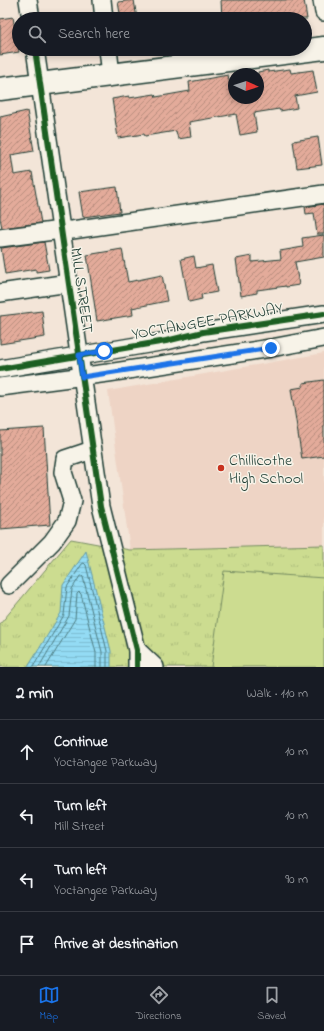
<!DOCTYPE html>
<html lang="en">
<head>
<meta charset="utf-8">
<style>
	:root { --surface:#171b24; --page:#242831; --text:#f1f3f6; --muted:#9ea1a6; --line:#363941; --accent:#1a73e8 }
	body { margin:0; font-family:"Indie Flower",sans-serif; background:var(--page); color:var(--text) }
	.compass { position:absolute; left:228px; top:68px; width:36px; height:36px; border-radius:50%; background:var(--surface); box-shadow:0 2px 6px #0003; rotate:93deg }
	.stop { position:absolute; width:12px; height:12px; margin:-9px; border:3px solid #1a73e8; border-radius:50%; background:#fff }
	.stop.end { background:#1a73e8; border-color:#fff; box-shadow:0 1px 4px #0008 }
	.list { margin:0; padding:0; list-style:none }
	h2 { display:flex; justify-content:space-between; align-items:center; height:52px; margin:0; padding:0 16px; font-size:17px }
	h2 small { font-size:13px; font-weight:400; color:var(--muted) }
	.list li { display:grid; grid-template-columns:26px 1fr auto; gap:12px; align-items:center; box-sizing:border-box; height:64px; padding:0 16px; border-top:1px solid var(--line) }
	.list b { display:block; font-size:15px; white-space:nowrap }
	.list p { margin:0; font-size:13px; white-space:nowrap; color:var(--muted) }
	.list em { font-size:13px; font-style:normal; color:var(--muted) }
	.icon { flex:none; width:22px; height:22px; fill:none; stroke:currentColor; stroke-width:2; stroke-linecap:round; stroke-linejoin:round }
	.map { position:relative; flex:none; width:324px; height:667px; overflow:hidden }
	.search { position:absolute; background:var(--surface); box-shadow:0 2px 6px #0003; left:12px; right:12px; top:12px; height:44px; display:flex; align-items:center; gap:10px; box-sizing:border-box; padding:0 14px; border-radius:22px; color:var(--muted); font-size:15px }
	.sheet { height:308px; background:var(--surface) }
	nav { display:flex; justify-content:space-around; align-items:center; box-sizing:border-box; height:56px; border-top:1px solid var(--line); background:var(--surface); font-size:11px; color:var(--muted) }
	nav a { display:grid; justify-items:center; gap:2px }
	nav .on { color:var(--accent) }
	.map>svg:first-child { display:block }
	.built { fill:#eed4c5 }
	.park { fill:url(#park-tufts); stroke:#768c62 }
	.pitch { fill:#ccdc90; stroke:#768c62 }
	.water { fill:url(#water-rules); stroke:#659ca7 }
	.lines { fill:none; stroke-linecap:round; stroke-linejoin:round }
	.shore { stroke:#4d7c81; stroke-width:1 }
	.building { fill:url(#building-hatch); stroke:#1f3d34 }
	.minor-casing { stroke:#1f3d34; stroke-width:20 }
	.major-casing { stroke:#1f3d34; stroke-width:25 }
	.minor { stroke:#f7f3e8; stroke-width:17 }
	.major { stroke:#f7f3e8; stroke-width:22 }
	.cycleway-casing { stroke:#f7f3e8; stroke-width:8 }
	.cycleway { stroke:#1b5e20; stroke-width:6 }
	.route { stroke:#1a73e8; stroke-width:5 }
	.poi-dot { fill:#c8321e; stroke:#f7f3e8; stroke-width:1.5 }
	.labels { text-anchor:middle; stroke-width:3; stroke-linejoin:round; paint-order:stroke }
	.street-label { font-size:16px; fill:#1f3d34; stroke:#f7f3e8 }
	.poi-label { font-size:16px; fill:#1f3d34; stroke:#f7f3e8; text-anchor:start }
</style>
</head>
<body>
<div class="map">
<svg width="324" height="667" viewBox="0 0 324 667">
	<defs>
		<pattern id="park-tufts" width="24" height="20" patternUnits="userSpaceOnUse"><rect width="24" height="20" fill="#ccdc90"/><path d="M3 7l-1-3M5 7V3M7 7l1-3M15 17l-1-3M17 17v-4M19 17l1-3" fill="none" stroke="#afbe7d"/></pattern>
		<pattern id="water-rules" width="6" height="5" patternUnits="userSpaceOnUse"><rect width="6" height="5" fill="#93dbf4"/><path d="M0 2.5h6" fill="none" stroke="#7ebdd2"/></pattern>
		<pattern id="building-hatch" width="6" height="6" patternUnits="userSpaceOnUse"><rect width="6" height="6" fill="#e3ab9a"/><path d="M-1 1l2-2M0 6l6-6M5 7l2-2" fill="none" stroke="#b78c7e"/></pattern>
	</defs>
	<rect width="100%" height="100%" fill="#f3e5d8"/>
	<filter id="ink" filterUnits="userSpaceOnUse"><feTurbulence type="fractalNoise" baseFrequency=".025" numOctaves="2"/><feDisplacementMap in="SourceGraphic" scale="8" xChannelSelector="R" yChannelSelector="G"/><feConvolveMatrix kernelMatrix="1 2 1 2 8 2 1 2 1" color-interpolation-filters="sRGB"/></filter>
	<g filter="url(#ink)">
		<path class="built" d="M324,353V545L130,550L108,391Z"/>
		<path class="park" d="M71,539L130,550L324,545V667H0V624Z"/>
		<path class="pitch" d="M224,571L324,578V667H211Z"/>
		<path class="water" d="M86,551L111,651V667H28L61,613L63,585Z"/>
		<g class="lines">
			<g class="shore">
				<path d="M33,667L64,615L67,587L82,564L84,563L86,565L107,651V667"/>
				<path d="M39,667L69,616L72,589L80,576H82L83,577L102,652V667"/>
				<path d="M46,667L75,619L77,594L79,592L81,594L96,653V667"/>
			</g>
		</g>
		<g class="building">
			<path d="M134,0L137,19H121L118,2Z"/>
			<path d="M221,0H304L307,19H222Z"/>
			<path d="M13,17L19,52L0,55V19Z"/>
			<path d="M290,69L291,73L313,70L317,92L295,96L297,108L280,111L279,109L254,113L257,132L240,135L236,114L189,122L191,137L178,139L176,131L145,136L144,134L118,138L112,99L129,96V98L155,94L156,97L190,91L189,82L228,75L232,96H234V98H258V72L268,70V72Z"/>
			<path d="M27,111L34,151L11,155L14,175L32,172L41,223L2,228L0,218V117Z"/>
			<path d="M318,137L322,165L297,168L293,141Z"/>
			<path d="M117,187L120,212L83,217L79,192Z"/>
			<path d="M324,204V234H317L314,213L306,214L305,207Z"/>
			<path d="M324,235V257L295,262L299,285L286,287V286L257,290V293L241,296L236,259L252,256V262L281,259L280,251L303,247L302,238Z"/>
			<path d="M44,242L49,270L36,272V269L5,274L1,248Z"/>
			<path d="M122,249L128,282L162,275L167,301L132,308L133,315L97,321L87,255Z"/>
			<path d="M194,256L196,268L212,265L217,292L201,295L202,299L189,302L181,259Z"/>
			<path d="M42,311L45,337L0,344V316Z"/>
			<path d="M324,380V456L302,459L291,389L303,387V383Z"/>
			<path d="M44,428L50,525L0,529V431Z"/>
		</g>
		<g class="lines">
			<defs>
				<g id="minor">
					<path d="M28,0L31,19"/>
					<path d="M102,0L104,19"/>
					<path d="M322,0L324,12"/>
					<path d="M35,49L101,506L137,650V667"/>
					<path d="M108,49L111,75"/>
					<path d="M0,238L61,230H72L324,194"/>
					<path d="M0,293L69,283"/>
					<path d="M0,369L166,341L203,332L324,314"/>
					<path d="M0,387L108,373L271,348L324,338"/>
					<path d="M9,585L52,542L67,521L72,501L63,472L65,459L92,450"/>
					<path d="M137,650L155,667"/>
				</g>
				<path id="major" d="M0,89L324,48"/>
			</defs>
			<use href="#minor" class="minor-casing"/>
			<use href="#major" class="major-casing"/>
			<use href="#minor" class="minor"/>
			<use href="#major" class="major"/>
			<defs>
				<g id="cycleway">
					<path d="M35,49L101,506L137,650V667"/>
					<path d="M0,369L166,341L203,332L324,314"/>
				</g>
			</defs>
			<use href="#cycleway" class="cycleway-casing"/>
			<use href="#cycleway" class="cycleway"/>
		</g>
	</g>
	<g class="lines" filter="url(#ink)">
		<path class="route" d="M104,351L79,355L82,377L271,348"/>
	</g>
	<circle class="poi-dot" cx="221" cy="468" r="4"/>
	<g class="labels">
		<g class="street-label">
			<text transform="translate(83 290) rotate(82)" y="6">MILL STREET</text>
			<text transform="translate(207 320) rotate(-10)" y="6">YOCTANGEE PARKWAY</text>
		</g>
		<g class="poi-label">
			<text x="229" y="465">Chillicothe<tspan x="229" dy="18">High School</tspan></text>
		</g>
	</g>
</svg>
<svg class="compass" viewBox="-18 -18 36 36"><path d="M0-13l5 13h-10z" fill="#e53935"/><path d="M0 13l5-13h-10z" fill="#9ea1a6"/></svg>
<div class="stop" style="left:104px;top:351px"></div>
<div class="stop end" style="left:271px;top:348px"></div>
<div class="search"><svg class="icon" aria-label="search" viewBox="0 0 24 24"><circle cx="10" cy="10" r="6"/><path d="M15 15l6 6"/></svg>Search here</div>
</div>
<section class="sheet">
<h2>2 min<small>Walk · 110 m</small></h2>
<ul class="list">
<li><svg class="icon" aria-label="ahead" viewBox="0 0 24 24"><path d="M12 20V5M6 11l6-6 6 6"/></svg><div><b>Continue</b><p>Yoctangee Parkway</p></div><em>10 m</em></li>
<li><svg class="icon" aria-label="left" viewBox="0 0 24 24"><path d="M17 20v-9H6M10 6l-5 5 5 5"/></svg><div><b>Turn left</b><p>Mill Street</p></div><em>10 m</em></li>
<li><svg class="icon" aria-label="left" viewBox="0 0 24 24"><path d="M17 20v-9H6M10 6l-5 5 5 5"/></svg><div><b>Turn left</b><p>Yoctangee Parkway</p></div><em>90 m</em></li>
<li><svg class="icon" aria-label="arrive" viewBox="0 0 24 24"><path d="M6 21V4h12l-3 4 3 4H6"/></svg><div><b>Arrive at destination</b></div></li>
</ul>
</section>
<nav>
<a class="on"><svg class="icon" aria-label="map" viewBox="0 0 24 24"><path d="M3 6l6-2 6 2 6-2v14l-6 2-6-2-6 2zM9 4v14M15 6v14"/></svg>Map</a>
<a><svg class="icon" aria-label="directions" viewBox="0 0 24 24"><path d="M12 3l9 9-9 9-9-9zM9 14v-3h6M13 9l2 2-2 2"/></svg>Directions</a>
<a><svg class="icon" aria-label="saved" viewBox="0 0 24 24"><path d="M7 4h10v16l-5-4-5 4z"/></svg>Saved</a>
</nav>
</body>
</html>
